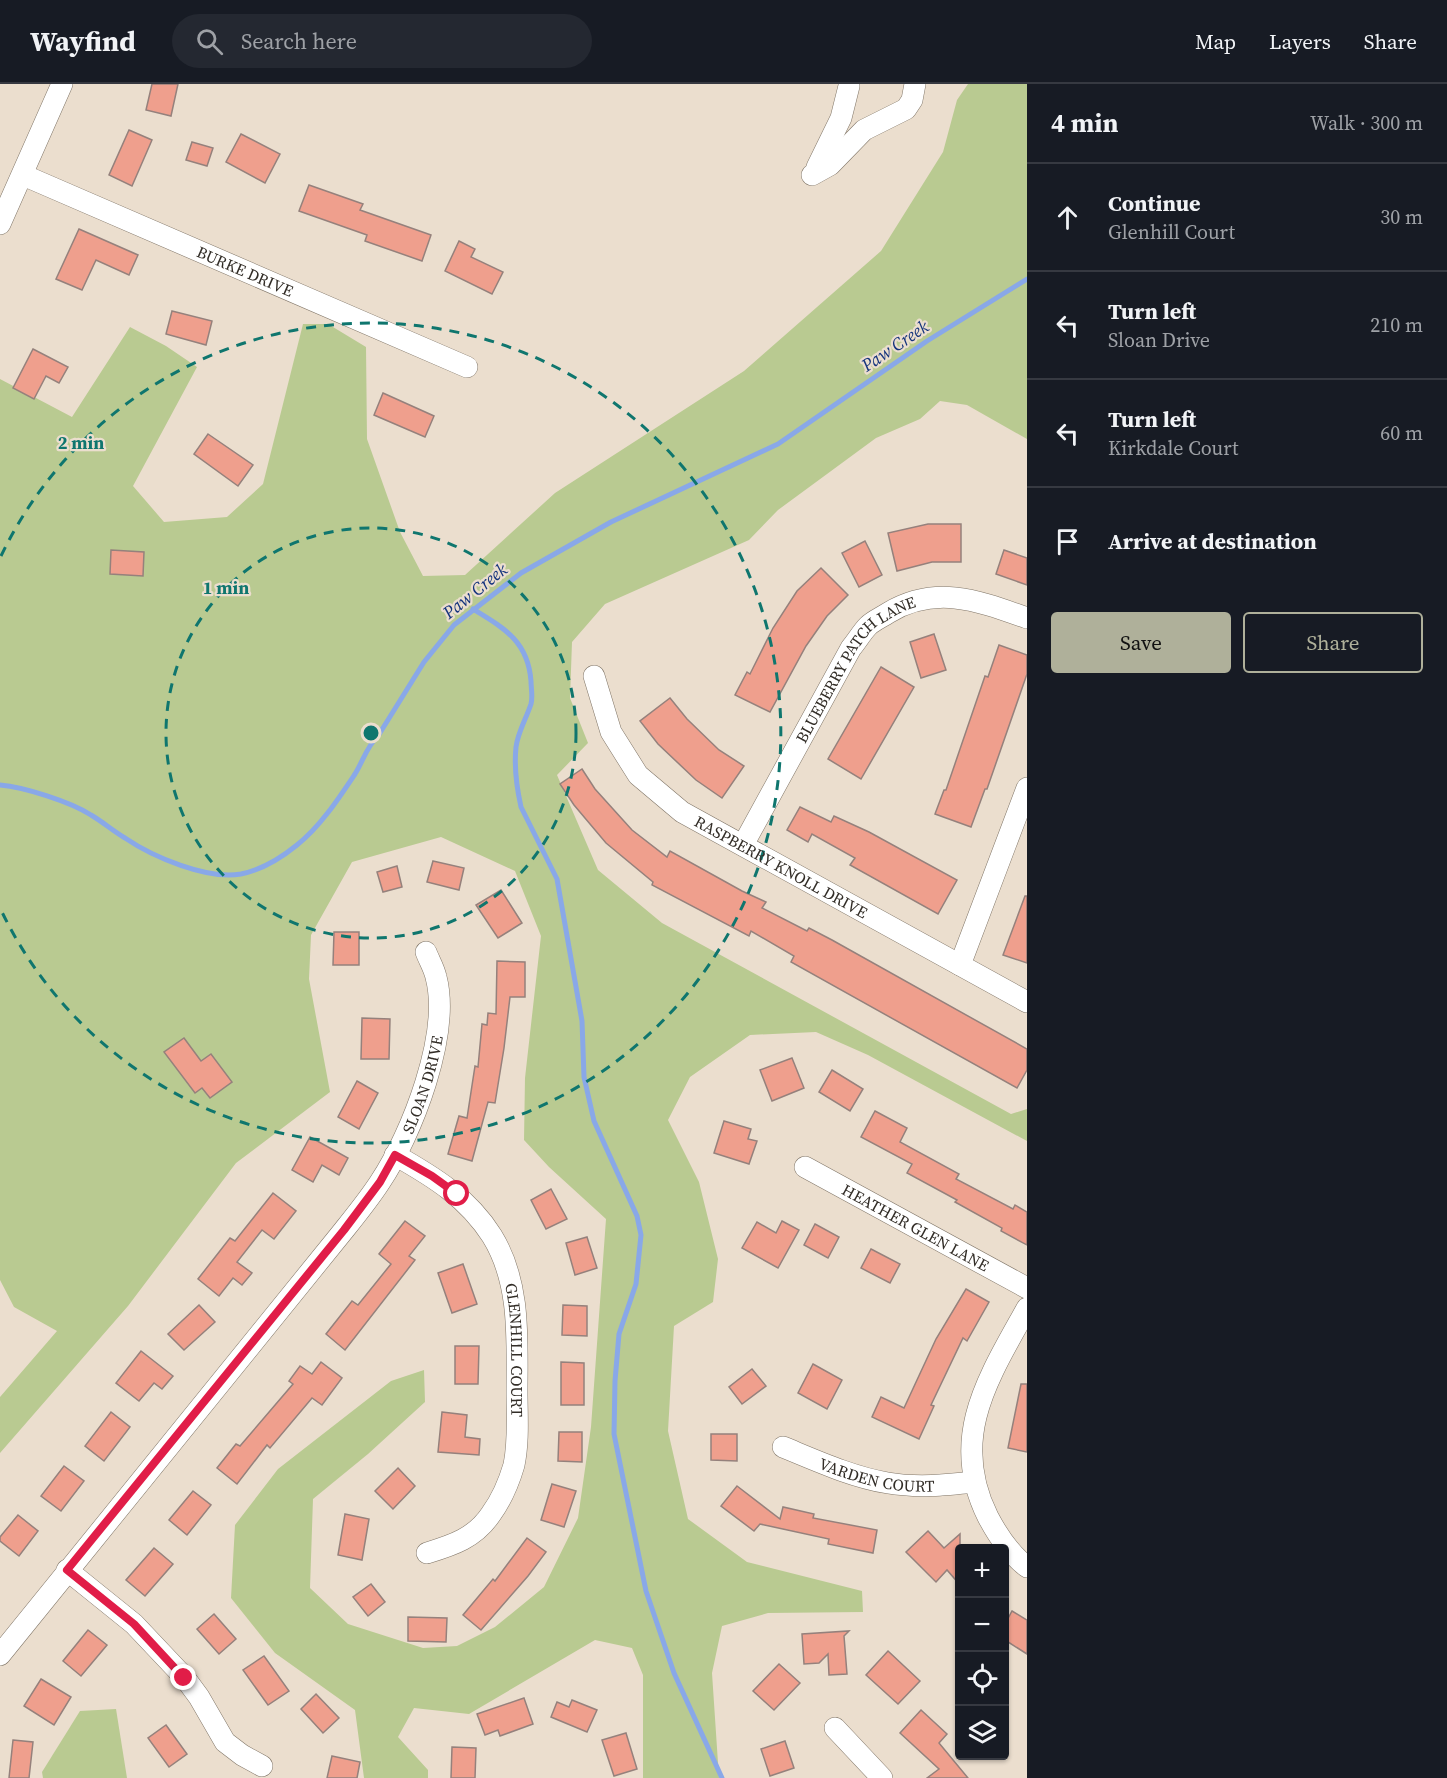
<!DOCTYPE html>
<html lang="en">
<head>
<meta charset="utf-8">
<style>
	:root { --surface:#171b24; --page:#242831; --text:#f1f3f6; --muted:#9ea1a6; --line:#363941; --accent:#afb09a }
	body { margin:0; font-family:"Source Serif 4",serif; background:var(--page); color:var(--text) }
	.controls { position:absolute; right:18px; bottom:18px; display:grid; overflow:hidden; border-radius:6px; box-shadow:0 2px 4px #0004 }
	.controls button { width:54px; height:54px; display:grid; place-items:center; padding:0; border:0; border-bottom:2px solid var(--line); background:var(--surface); color:var(--text); font:30px sans-serif }
	.stop { position:absolute; width:18px; height:18px; margin:-14px; border:4px solid #e11d48; border-radius:50%; background:#fff }
	.stop.end { background:#e11d48; border-color:#fff; box-shadow:0 2px 6px #0008 }
	.list { margin:0; padding:0; list-style:none }
	h2 { display:flex; justify-content:space-between; align-items:center; height:78px; margin:0; padding:0 24px; font-size:26px }
	h2 small { font-size:20px; font-weight:400; color:var(--muted) }
	.list li { display:grid; grid-template-columns:39px 1fr auto; gap:18px; align-items:center; box-sizing:border-box; height:108px; padding:0 24px; border-top:2px solid var(--line) }
	.list b { display:block; font-size:22px; white-space:nowrap }
	.list p { margin:0; font-size:20px; white-space:nowrap; color:var(--muted) }
	.list em { font-size:20px; font-style:normal; color:var(--muted) }
	.actions { display:flex; gap:12px; padding:18px 24px }
	.actions a { flex:1; padding:14px 0; border:2px solid var(--accent); border-radius:6px; text-align:center; font-size:21px; color:var(--accent) }
	.actions .main { background:var(--accent); color:#111 }
	.icon { flex:none; width:33px; height:33px; fill:none; stroke:currentColor; stroke-width:2; stroke-linecap:round; stroke-linejoin:round }
	.map { position:relative; flex:none; width:1027px; height:1694px; overflow:hidden }
	header { display:flex; align-items:center; gap:36px; box-sizing:border-box; height:84px; padding:0 30px; background:var(--surface); border-bottom:2px solid var(--line) }
	header strong { font-size:28px }
	nav { display:flex; gap:33px; margin-inline-start:auto; font-size:21px }
	.search { width:420px; height:54px; background:var(--page); display:flex; align-items:center; gap:15px; box-sizing:border-box; padding:0 21px; border-radius:33px; color:var(--muted); font-size:22px }
	main { display:flex }
	aside { flex:1; background:var(--surface) }
	.map>svg:first-child { display:block }
	.green { fill:#b9ca91 }
	.lines { fill:none; stroke-linecap:round; stroke-linejoin:round }
	.stream { stroke:#89a8e8; stroke-width:5 }
	.building { fill:#ef9f8d; stroke:#95817c; stroke-width:1.5 }
	.minor-casing { stroke:#817668; stroke-width:22 }
	.minor { stroke:#fff; stroke-width:21 }
	.route { stroke:#e11d48; stroke-width:8 }
	.ring { fill:none; stroke:#0f766e; stroke-width:3; stroke-dasharray:10 8 }
	.labels { text-anchor:middle; stroke-width:4.5; stroke-linejoin:round; paint-order:stroke }
	.street-label { font-size:16px; fill:#322d27; stroke:#ebdece }
	.water-label { font-size:18px; font-style:italic; fill:#15347d; stroke:#ebdece }
	.centre { fill:#0f766e; stroke:#ebdece; stroke-width:3 }
	.ring-label { font-size:18px; text-anchor:middle; font-weight:bold; fill:#0f766e; stroke:#ebdece; stroke-width:4.5; stroke-linejoin:round; paint-order:stroke }
</style>
</head>
<body>
<header>
<strong>Wayfind</strong>
<div class="search"><svg class="icon" aria-label="search" viewBox="0 0 24 24"><circle cx="10" cy="10" r="6"/><path d="M15 15l6 6"/></svg>Search here</div>
<nav><a>Map</a><a>Layers</a><a>Share</a></nav>
</header>
<main>
<div class="map">
<svg width="1027" height="1694" viewBox="0 0 1027 1694">
	<rect width="100%" height="100%" fill="#ebdece"/>
	<g class="green">
		<path d="M968,0H1027V355L967,321L940,317L920,335L876,354L778,426L749,456L605,520L572,558L570,614L588,659L557,691L598,786L662,839L1011,1030L1027,1025V1057L868,971L816,948L750,951L690,993L668,1036L699,1098L718,1175L713,1218L674,1242L668,1347L688,1435L747,1478L862,1507L863,1528L768,1529L722,1542L712,1589L719,1694H643V1591L632,1564L595,1556L469,1630L414,1624L398,1653L428,1686V1694H364L355,1626L275,1569L231,1514L235,1441L278,1385L391,1297L424,1286L425,1318L368,1370L313,1415L310,1504L348,1540L423,1564L457,1562L495,1543L544,1503L578,1434L591,1343L606,1135L549,1083L524,1056L525,994L541,852L515,787L441,753L352,778L311,851L309,895L330,1008L236,1079L128,1222L0,1369V1313L57,1247L14,1223L0,1196V295L72,333L130,243L166,262L197,283L133,402L164,438L227,433L263,400L303,240H328L366,263L367,355L400,448L423,492L465,491L555,409L744,287L881,167L943,68L957,16Z"/>
		<path d="M116,1625L127,1694H43L42,1688L80,1627Z"/>
	</g>
	<g class="lines">
		<g class="stream">
			<path d="M473,525C504,544 528,557 531,597C531,604 533,613 531,620C526,635 518,648 516,663C514,682 517,705 521,723L557,795L582,937L584,993L594,1037L637,1132L641,1151L636,1200L619,1250L615,1297L614,1350L646,1507L674,1589L722,1694"/>
			<path d="M0,701C24,703 71,718 91,731C103,738 113,747 125,754C153,773 207,796 241,790C261,786 281,774 297,761C320,743 339,714 355,690C363,677 367,662 378,652L424,578L454,541L521,489L611,438L778,360L927,257L1027,195"/>
		</g>
	</g>
	<g class="building">
		<path d="M152,0H178L171,32L146,26Z"/>
		<path d="M129,46L152,56L132,102L109,91Z"/>
		<path d="M241,50L280,70L265,99L226,78Z"/>
		<path d="M192,58L213,64L207,82L186,76Z"/>
		<path d="M309,101L363,120L360,126L431,151L422,177L365,157L367,151L299,127Z"/>
		<path d="M79,145L138,171L129,191L96,176L82,206L56,195Z"/>
		<path d="M459,157L475,165L471,173L503,188L492,210L445,187Z"/>
		<path d="M172,227L212,237L206,261L166,250Z"/>
		<path d="M33,265L68,283L59,299L46,292L34,315L13,304Z"/>
		<path d="M383,309L434,332L425,353L374,331Z"/>
		<path d="M208,350L253,381L238,402L194,370Z"/>
		<path d="M928,440H961V478H932L897,487L888,449Z"/>
		<path d="M865,457L882,491L859,503L842,469Z"/>
		<path d="M111,466L144,468L143,492L110,490Z"/>
		<path d="M1004,466L1027,474V501L996,490Z"/>
		<path d="M821,484L848,511L827,532L806,562L770,628L735,611L747,588L750,590L773,544L797,507Z"/>
		<path d="M934,550L946,586L921,594L910,558Z"/>
		<path d="M999,561L1027,571V590L987,705H985L971,743L935,730L944,706H946L985,592L988,593Z"/>
		<path d="M881,583L914,603L861,695L828,675Z"/>
		<path d="M670,614L687,635L719,666L744,682L722,714L696,696L658,660L640,637Z"/>
		<path d="M582,685L595,705L632,746L667,773L670,767L742,807L766,818L762,824L807,847L809,844L832,856L1027,965V986L1017,1004L791,878L794,872L751,847L749,852L652,801L653,798L606,759L574,721L560,700Z"/>
		<path d="M800,723L831,738L834,732L869,748L957,796L938,830L850,781L855,774L812,750L808,758L787,746Z"/>
		<path d="M433,777L464,784L459,806L427,798Z"/>
		<path d="M397,782L402,803L383,808L377,788Z"/>
		<path d="M501,806L522,839L498,854L476,821Z"/>
		<path d="M1025,812H1027V879L1003,871Z"/>
		<path d="M334,848H359V881H333Z"/>
		<path d="M497,877L525,878V913H510L504,964L495,1019L488,1018L472,1077L448,1070L459,1032L467,1034L475,982L478,983L482,940L487,941L488,929L496,930Z"/>
		<path d="M362,934L390,935L389,975H361Z"/>
		<path d="M184,954L201,977L211,970L232,998L210,1014L202,1004L195,1009L164,968Z"/>
		<path d="M792,974L804,1004L772,1017L760,986Z"/>
		<path d="M832,986L863,1005L850,1027L819,1008Z"/>
		<path d="M357,997L378,1009L359,1045L338,1033Z"/>
		<path d="M875,1027L907,1044L900,1058L959,1090L956,1095L1013,1125L1015,1121L1027,1128V1161L1001,1147L1002,1144L955,1118L957,1116L907,1089L912,1080L861,1053Z"/>
		<path d="M724,1037L751,1045L748,1055L757,1057L749,1080L714,1069Z"/>
		<path d="M310,1053L348,1074L339,1091L322,1081L313,1098L292,1086Z"/>
		<path d="M551,1105L567,1135L546,1145L531,1116Z"/>
		<path d="M273,1109L296,1127L274,1155L262,1146L237,1178L252,1189L242,1201L233,1194L219,1212L198,1195L230,1154L235,1157Z"/>
		<path d="M405,1137L425,1152L409,1172L415,1176L345,1266L326,1250L352,1217L358,1221L391,1180L379,1170Z"/>
		<path d="M782,1137L799,1146L778,1184L742,1164L757,1138L776,1149Z"/>
		<path d="M815,1140L839,1153L828,1174L804,1161Z"/>
		<path d="M587,1153L597,1184L575,1191L566,1159Z"/>
		<path d="M871,1165L900,1180L890,1199L861,1184Z"/>
		<path d="M463,1180L477,1220L452,1229L438,1189Z"/>
		<path d="M966,1205L989,1218L967,1257L963,1254L931,1321L934,1322L919,1355L872,1333L881,1313L904,1324L936,1255Z"/>
		<path d="M199,1221L215,1238L184,1266L168,1250Z"/>
		<path d="M563,1221L587,1222V1252L562,1251Z"/>
		<path d="M455,1262H479L478,1300H455Z"/>
		<path d="M141,1267L173,1292L162,1305L154,1299L139,1317L116,1299Z"/>
		<path d="M321,1278L342,1294L322,1321L312,1314L270,1364L267,1361L237,1400L217,1384L236,1360L240,1362L293,1300L289,1297L300,1282L312,1290Z"/>
		<path d="M561,1278L584,1279V1321H561Z"/>
		<path d="M813,1280L842,1296L827,1325L798,1309Z"/>
		<path d="M752,1285L766,1302L742,1320L729,1303Z"/>
		<path d="M1021,1300H1027V1368L1008,1364Z"/>
		<path d="M111,1328L130,1343L104,1377L85,1362Z"/>
		<path d="M442,1328L467,1331L465,1353L480,1355L479,1371L438,1368Z"/>
		<path d="M559,1348H582V1378L558,1377Z"/>
		<path d="M711,1350H737V1377L711,1376Z"/>
		<path d="M64,1382L84,1397L61,1427L41,1412Z"/>
		<path d="M398,1384L415,1402L393,1425L375,1407Z"/>
		<path d="M552,1400L576,1407L564,1443L541,1436Z"/>
		<path d="M737,1402L780,1435L783,1423L814,1430L813,1434L877,1446L873,1469L828,1460L829,1455L760,1440L754,1447L721,1422Z"/>
		<path d="M193,1407L211,1421L187,1451L169,1436Z"/>
		<path d="M345,1430L369,1435L362,1476L338,1471Z"/>
		<path d="M18,1431L38,1447L19,1472L0,1457V1453Z"/>
		<path d="M928,1447L944,1464L960,1450V1501L947,1486L936,1498L906,1468Z"/>
		<path d="M527,1454L546,1468L528,1492L481,1546L463,1531L493,1495L495,1497Z"/>
		<path d="M154,1464L173,1480L145,1512L126,1496Z"/>
		<path d="M371,1500L385,1518L368,1532L353,1513Z"/>
		<path d="M1012,1527L1027,1536V1570L1005,1556V1540Z"/>
		<path d="M214,1530L236,1555L219,1570L197,1545Z"/>
		<path d="M408,1533L447,1534L446,1558L408,1557Z"/>
		<path d="M88,1546L107,1561L81,1592L63,1577Z"/>
		<path d="M849,1547L844,1552L847,1590L829,1591L828,1570L819,1579L804,1580L802,1550Z"/>
		<path d="M888,1567L920,1597L898,1620L866,1591Z"/>
		<path d="M264,1572L289,1607L268,1621L243,1586Z"/>
		<path d="M779,1580L800,1599L774,1626L753,1607Z"/>
		<path d="M41,1595L71,1613L54,1641L24,1622Z"/>
		<path d="M316,1610L339,1634L323,1649L301,1625Z"/>
		<path d="M524,1614L533,1640L500,1652L498,1646L485,1651L477,1630Z"/>
		<path d="M572,1616L597,1626L587,1648L551,1633L557,1618L569,1623Z"/>
		<path d="M921,1626L947,1650L939,1659L968,1694H927L939,1685L900,1649Z"/>
		<path d="M166,1641L187,1670L169,1683L148,1654Z"/>
		<path d="M626,1649L637,1685L614,1692L602,1656Z"/>
		<path d="M13,1656L33,1658L29,1694H9Z"/>
		<path d="M785,1657L794,1684L770,1692L761,1665Z"/>
		<path d="M452,1663L476,1664L475,1694H451Z"/>
		<path d="M332,1672L360,1678L357,1694H327Z"/>
	</g>
	<g class="lines">
		<defs>
			<g id="minor">
				<path d="M817,83L841,34L849,2"/>
				<path id="s1" d="M23,91L467,283"/>
				<path d="M812,91L830,81L864,46L906,25L912,16L915,0"/>
				<path d="M0,140L62,0"/>
				<path id="s2" d="M594,592L611,648L638,691L682,728L1027,918"/>
				<path id="s3" d="M743,761L851,564C857,557 862,548 868,542C873,537 882,533 888,529C936,500 979,517 1027,534"/>
				<path d="M960,881L1027,704"/>
				<path id="s4" d="M395,1071C434,1093 468,1114 492,1152C521,1199 517,1255 517,1308C517,1332 519,1357 514,1381C509,1398 502,1415 491,1430C475,1454 453,1461 427,1469"/>
				<path id="s5" d="M805,1083L1027,1204"/>
				<path d="M1027,1224C989,1293 948,1353 988,1433C998,1452 1010,1470 1027,1483"/>
				<path id="s6" d="M783,1363C817,1377 852,1393 888,1399C917,1404 946,1401 975,1398"/>
				<path d="M67,1486L134,1540L185,1594L199,1613L225,1658L242,1671L262,1682"/>
				<path id="s7" d="M0,1571L344,1146C356,1131 369,1115 380,1098C412,1050 451,950 436,893C434,884 429,876 426,868"/>
				<path d="M835,1644L882,1694"/>
			</g>
		</defs>
		<use href="#minor" class="minor-casing"/>
		<use href="#minor" class="minor"/>
	</g>
	<g class="lines">
		<path class="route" d="M184,1594L134,1540L67,1486L344,1146L380,1098L395,1071L432,1092L457,1110"/>
	</g>
	<g class="ring">
		<circle cx="371" cy="649" r="205"/>
		<path d="M1 472A410 410 0 1 1 1 826"/>
	</g>
	<g class="labels">
		<g class="street-label">
			<text dy="6" stroke="none"><textPath href="#s1" startOffset="242">BURKE DRIVE</textPath></text>
			<text dy="6" stroke="none"><textPath href="#s3" startOffset="212">BLUEBERRY PATCH LANE</textPath></text>
			<text dy="6" stroke="none"><textPath href="#s2" startOffset="280">RASPBERRY KNOLL DRIVE</textPath></text>
			<text dy="6" stroke="none"><textPath href="#s7" startOffset="714">SLOAN DRIVE</textPath></text>
			<text dy="6" stroke="none"><textPath href="#s5" startOffset="126">HEATHER GLEN LANE</textPath></text>
			<text dy="6" stroke="none"><textPath href="#s4" startOffset="246">GLENHILL COURT</textPath></text>
			<text dy="6" stroke="none"><textPath href="#s6" startOffset="99">VARDEN COURT</textPath></text>
		</g>
		<g class="water-label">
			<text transform="translate(895 262) rotate(-34)" y="6">Paw Creek</text>
			<text transform="translate(475 507) rotate(-39)" y="6">Paw Creek</text>
		</g>
	</g>
	<circle cx="371" cy="649" r="9" class="centre"/>
	<g class="ring-label">
		<text x="81" y="365">2 min</text>
		<text x="226" y="510">1 min</text>
	</g>
</svg>
<div class="controls">
<button>+</button>
<button>−</button>
<button><svg class="icon" aria-label="locate" viewBox="0 0 24 24"><circle cx="12" cy="12" r="6"/><path d="M12 2v4M12 18v4M2 12h4M18 12h4"/></svg></button>
<button><svg class="icon" aria-label="layers" viewBox="0 0 24 24"><path d="M12 4l9 5-9 5-9-5zM3 14l9 5 9-5"/></svg></button>
</div>
<div class="stop" style="left:457px;top:1110px"></div>
<div class="stop end" style="left:184px;top:1594px"></div>
</div>
<aside>
<h2>4 min<small>Walk · 300 m</small></h2>
<ul class="list">
<li><svg class="icon" aria-label="ahead" viewBox="0 0 24 24"><path d="M12 20V5M6 11l6-6 6 6"/></svg><div><b>Continue</b><p>Glenhill Court</p></div><em>30 m</em></li>
<li><svg class="icon" aria-label="left" viewBox="0 0 24 24"><path d="M17 20v-9H6M10 6l-5 5 5 5"/></svg><div><b>Turn left</b><p>Sloan Drive</p></div><em>210 m</em></li>
<li><svg class="icon" aria-label="left" viewBox="0 0 24 24"><path d="M17 20v-9H6M10 6l-5 5 5 5"/></svg><div><b>Turn left</b><p>Kirkdale Court</p></div><em>60 m</em></li>
<li><svg class="icon" aria-label="arrive" viewBox="0 0 24 24"><path d="M6 21V4h12l-3 4 3 4H6"/></svg><div><b>Arrive at destination</b></div></li>
</ul>
<div class="actions"><a class="main">Save</a><a>Share</a></div>
</aside>
</main>
</body>
</html>
